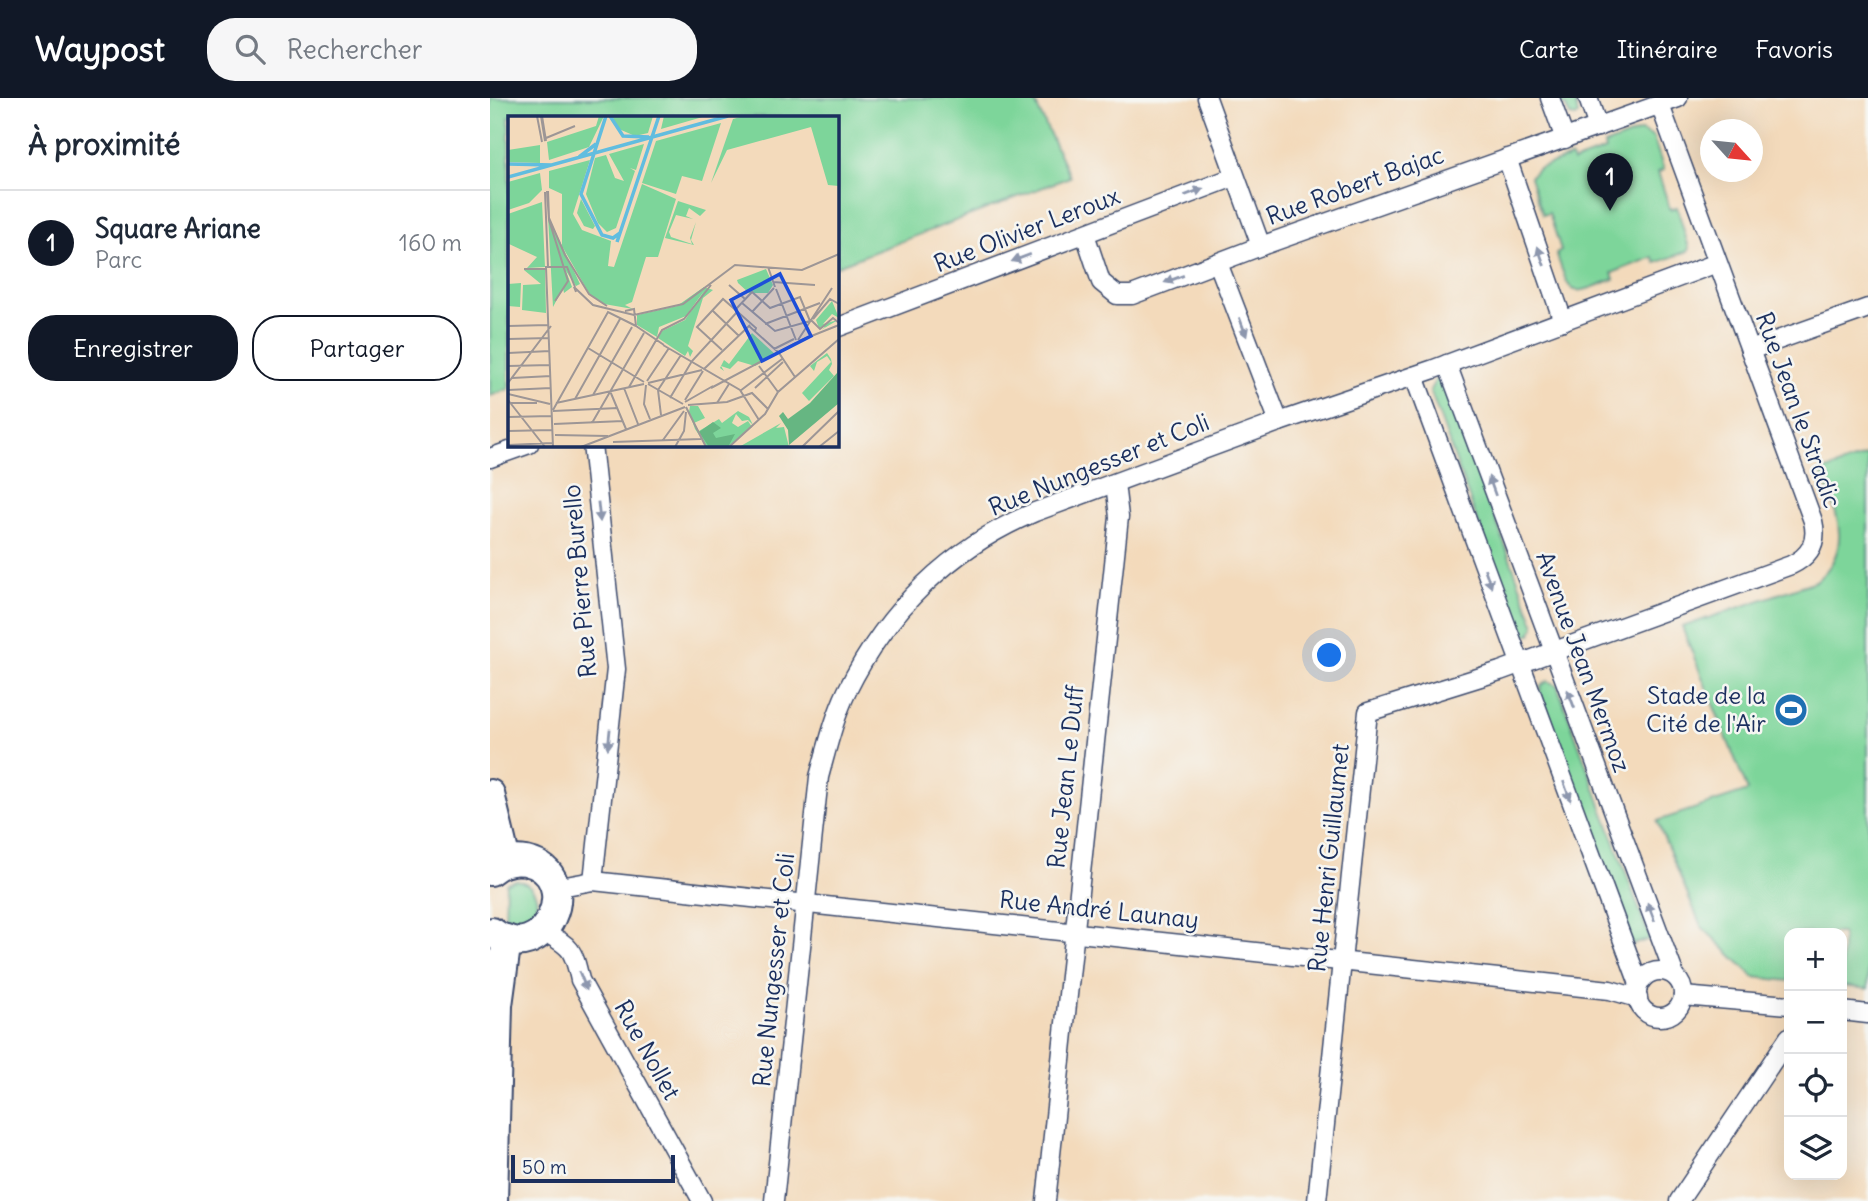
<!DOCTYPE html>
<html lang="fr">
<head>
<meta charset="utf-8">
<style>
	:root { --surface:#fff; --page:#f6f6f7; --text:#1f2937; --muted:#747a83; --line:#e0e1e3; --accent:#111827 }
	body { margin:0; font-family:Delius,sans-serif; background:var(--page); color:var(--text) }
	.controls { position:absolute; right:21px; bottom:21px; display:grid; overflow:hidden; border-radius:14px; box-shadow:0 7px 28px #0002 }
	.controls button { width:63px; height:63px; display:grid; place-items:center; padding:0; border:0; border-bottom:2px solid var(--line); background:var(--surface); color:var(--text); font:35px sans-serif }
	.compass { position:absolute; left:1210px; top:21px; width:63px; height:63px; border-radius:50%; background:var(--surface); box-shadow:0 7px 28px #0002; rotate:117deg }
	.scale { position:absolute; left:21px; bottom:18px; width:164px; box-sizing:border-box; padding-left:7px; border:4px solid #1b2f5e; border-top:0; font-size:19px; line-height:24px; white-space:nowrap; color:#1b2f5e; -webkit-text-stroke:5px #f6f6f2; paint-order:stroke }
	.you { position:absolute; left:840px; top:558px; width:24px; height:24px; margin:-18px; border:5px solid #fff; border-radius:50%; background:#1a73e8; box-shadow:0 0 0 10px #1a73e833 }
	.badge { display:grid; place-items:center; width:46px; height:46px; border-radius:50%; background:var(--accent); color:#fff; font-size:23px; font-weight:700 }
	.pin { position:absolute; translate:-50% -58px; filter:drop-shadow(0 2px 4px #0008) }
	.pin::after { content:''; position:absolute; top:37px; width:24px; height:21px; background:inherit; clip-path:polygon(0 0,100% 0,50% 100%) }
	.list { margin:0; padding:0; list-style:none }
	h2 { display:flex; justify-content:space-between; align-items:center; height:91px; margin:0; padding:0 28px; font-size:30px }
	h2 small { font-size:23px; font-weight:400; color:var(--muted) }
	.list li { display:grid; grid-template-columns:46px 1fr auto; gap:21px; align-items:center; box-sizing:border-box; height:105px; padding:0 28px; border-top:2px solid var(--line) }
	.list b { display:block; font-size:26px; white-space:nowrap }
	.list p { margin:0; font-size:23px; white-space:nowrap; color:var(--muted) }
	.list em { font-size:23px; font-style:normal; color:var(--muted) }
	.actions { display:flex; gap:14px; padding:21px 28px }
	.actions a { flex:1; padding:16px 0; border:2px solid var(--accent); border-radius:28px; text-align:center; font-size:24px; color:var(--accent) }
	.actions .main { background:var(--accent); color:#fff }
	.icon { flex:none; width:38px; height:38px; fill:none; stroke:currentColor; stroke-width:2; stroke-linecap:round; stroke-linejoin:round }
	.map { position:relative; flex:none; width:1378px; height:1103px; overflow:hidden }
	header { display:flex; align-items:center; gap:42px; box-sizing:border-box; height:98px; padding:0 35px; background:var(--accent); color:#fff }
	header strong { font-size:33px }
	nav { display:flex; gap:38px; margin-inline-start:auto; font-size:24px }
	.search { width:490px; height:63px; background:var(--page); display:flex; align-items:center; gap:18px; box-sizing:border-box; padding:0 24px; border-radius:28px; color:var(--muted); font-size:26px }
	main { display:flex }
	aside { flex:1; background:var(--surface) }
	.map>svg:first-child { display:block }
	.green { fill:#7dd59a; stroke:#4c827c; stroke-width:2 }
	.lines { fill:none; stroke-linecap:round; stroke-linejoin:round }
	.street-casing { stroke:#3b496c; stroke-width:21 }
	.primary-casing { stroke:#3b496c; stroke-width:32 }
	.street { stroke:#fff; stroke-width:18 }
	.primary { stroke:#fff; stroke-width:28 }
	.oneway { fill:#8d97ae }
	.labels { text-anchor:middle; stroke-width:5; stroke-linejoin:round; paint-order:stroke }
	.street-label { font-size:24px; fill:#1b2f5e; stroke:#f6f6f2 }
	.poi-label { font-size:24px; fill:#1b2f5e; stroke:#f6f6f2; text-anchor:end }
	.inset-river { fill:none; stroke:#61bddf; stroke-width:3.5 }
	.inset-road { fill:none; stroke:#9d9696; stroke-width:2 }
	.view { fill:#1d4ed8; fill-opacity:0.15; stroke:#1d4ed8; stroke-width:3.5 }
	.inset-edge { fill:none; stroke:#1b2f5e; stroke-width:3.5 }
</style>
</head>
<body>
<header>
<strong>Waypost</strong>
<div class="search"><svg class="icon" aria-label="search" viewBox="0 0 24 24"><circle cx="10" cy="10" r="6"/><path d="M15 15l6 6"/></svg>Rechercher</div>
<nav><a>Carte</a><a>Itinéraire</a><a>Favoris</a></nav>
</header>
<main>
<aside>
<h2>À proximité<small></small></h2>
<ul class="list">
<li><span class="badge">1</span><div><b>Square Ariane</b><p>Parc</p></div><em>160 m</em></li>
</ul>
<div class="actions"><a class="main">Enregistrer</a><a>Partager</a></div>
</aside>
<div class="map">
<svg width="1378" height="1103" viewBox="0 0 1378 1103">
	<rect width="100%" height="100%" fill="#f6f6f2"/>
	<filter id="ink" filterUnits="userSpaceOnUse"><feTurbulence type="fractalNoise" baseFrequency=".0143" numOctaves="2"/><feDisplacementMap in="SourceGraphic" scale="14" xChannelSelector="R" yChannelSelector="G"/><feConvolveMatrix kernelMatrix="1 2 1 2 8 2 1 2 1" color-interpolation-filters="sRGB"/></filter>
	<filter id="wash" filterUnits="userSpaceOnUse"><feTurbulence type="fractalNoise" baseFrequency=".00686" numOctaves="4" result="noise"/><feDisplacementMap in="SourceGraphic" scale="28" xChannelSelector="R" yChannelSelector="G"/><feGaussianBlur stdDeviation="1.57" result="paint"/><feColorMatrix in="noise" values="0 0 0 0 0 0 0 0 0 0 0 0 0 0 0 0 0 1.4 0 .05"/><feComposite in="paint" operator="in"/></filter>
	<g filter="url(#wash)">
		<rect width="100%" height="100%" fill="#f3dabb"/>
		<g class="green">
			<path d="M0,0H543L580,79L347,168L346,19H19V291L0,298Z"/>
			<path d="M1068,0H1089L1085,3L1088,17L1086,19L1080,18L1075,7H1071Z"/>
			<path d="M1151,33L1163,39L1174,72L1168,74L1180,111L1187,109L1199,150L1198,153L1166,165L1163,159L1122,175L1124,181C1078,199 1082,200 1066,155L1071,152L1059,115L1053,117L1040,79L1047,71L1081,59L1083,64L1115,52L1114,47Z"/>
			<path d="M946,281L954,282L1045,528L1041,536L1032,537L1027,532L940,292Z"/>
			<path d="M1378,357V891L1352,888V835H1299V883L1264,879L1211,828L1167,723L1258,693L1192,529L1326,483C1365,451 1346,413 1331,374Z"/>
			<path d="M1058,583L1067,587L1160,841L1142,847L1050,595L1051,588Z"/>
			<path d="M26,782C60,788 49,835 15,822L16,785Z"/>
		</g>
	</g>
	<g filter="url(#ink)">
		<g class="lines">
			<defs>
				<g id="street">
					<path d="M717,0L771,148"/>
					<path d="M1060,0L1075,41"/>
					<path d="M1098,0L1108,29"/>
					<path d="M1017,60L1073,223"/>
					<path d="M595,136L611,184L627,197H642L771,148L1188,0"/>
					<path d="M728,165L789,324"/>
					<path d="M346,230L744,79"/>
					<path d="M1260,252L1378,210"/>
					<path d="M957,266L1185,878"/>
					<path d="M924,278L1149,886"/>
					<path d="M102,346L126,571L103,783"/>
					<path d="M0,360L39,346"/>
					<path d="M65,790L103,783L1120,892L1148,900"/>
					<path d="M53,833C81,849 83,850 90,882L212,1103"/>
					<circle cx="1170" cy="896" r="23"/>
					<path d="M1193,898L1299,907"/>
					<path d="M1352,913L1378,916"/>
					<path d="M284,1103L329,679C337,650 344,620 357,593C397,512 461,449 545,414L789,324L944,271L1227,165"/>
					<path d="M556,1103L629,419L625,385"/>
					<path d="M827,1103L878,614L1010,573L1301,467C1320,458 1328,444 1323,423L1170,7"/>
					<path d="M1189,1103L1299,939"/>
				</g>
				<g id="primary">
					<path d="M0,696L16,763"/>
					<path d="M0,773C10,764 23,761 36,763C97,777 55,874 2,834"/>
					<path d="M3,1103L8,907L17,841"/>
				</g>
			</defs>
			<use href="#street" class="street-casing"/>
			<use href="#primary" class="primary-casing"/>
			<use href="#street" class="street"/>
			<use href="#primary" class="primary"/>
		</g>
		<defs><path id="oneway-solid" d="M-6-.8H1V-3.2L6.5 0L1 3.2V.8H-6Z" transform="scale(1.75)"/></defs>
		<g class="oneway">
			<use href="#oneway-solid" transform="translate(704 94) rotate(-21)"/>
			<use href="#oneway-solid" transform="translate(1051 158) rotate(-109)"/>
			<use href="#oneway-solid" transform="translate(531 160) rotate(159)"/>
			<use href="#oneway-solid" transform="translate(684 181) rotate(160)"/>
			<use href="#oneway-solid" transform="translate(753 229) rotate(69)"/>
			<use href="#oneway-solid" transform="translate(1002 388) rotate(-110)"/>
			<use href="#oneway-solid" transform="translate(109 414) rotate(84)"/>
			<use href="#oneway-solid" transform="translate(998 480) rotate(70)"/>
			<use href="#oneway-solid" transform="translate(1081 601) rotate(-111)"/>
			<use href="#oneway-solid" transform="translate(119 641) rotate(96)"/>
			<use href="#oneway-solid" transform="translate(1077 693) rotate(70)"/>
			<use href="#oneway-solid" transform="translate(1161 814) rotate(-111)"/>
			<use href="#oneway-solid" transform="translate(93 883) rotate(68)"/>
		</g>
	</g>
	<defs>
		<symbol id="stadium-disc" viewBox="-11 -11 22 22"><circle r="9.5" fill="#1f6fb2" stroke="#f6f6f2"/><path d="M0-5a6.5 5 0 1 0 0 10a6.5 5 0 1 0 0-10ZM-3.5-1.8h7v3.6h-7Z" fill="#fff"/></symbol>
	</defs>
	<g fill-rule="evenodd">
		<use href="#stadium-disc" x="1282" y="593" width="38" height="38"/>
	</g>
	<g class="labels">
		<g class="street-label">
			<text transform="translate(865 88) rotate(-20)" y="8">Rue Robert Bajac</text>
			<text transform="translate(537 132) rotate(-21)" y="8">Rue Olivier Leroux</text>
			<text transform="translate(1308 312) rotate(70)" y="8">Rue Jean le Stradic</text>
			<text transform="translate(609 367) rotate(-22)" y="8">Rue Nungesser et Coli</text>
			<text transform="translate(90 483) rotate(-95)" y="8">Rue Pierre Burello</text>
			<text transform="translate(1093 564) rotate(70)" y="8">Avenue Jean Mermoz</text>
			<text transform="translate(576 679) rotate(-84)" y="8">Rue Jean Le Duff</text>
			<text transform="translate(839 760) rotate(-84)" y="8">Rue Henri Guillaumet</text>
			<text transform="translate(609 812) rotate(6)" y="8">Rue André Launay</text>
			<text transform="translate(284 872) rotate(-84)" y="8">Rue Nungesser et Coli</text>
			<text transform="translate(157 952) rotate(61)" y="8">Rue Nollet</text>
		</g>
		<g class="poi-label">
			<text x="1276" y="606">Stade de la<tspan x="1276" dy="28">Cité de l'Air</tspan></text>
		</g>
	</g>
	<g transform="translate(18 18)">
		<rect width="331" height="331" fill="#f3dabb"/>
		<path d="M91,0H96L81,31L41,44L39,26L88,10ZM104,0H145L140,17L127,20L111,13ZM156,0H198L153,13ZM236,0H331V70L320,69L303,11L219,34L203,67L225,3ZM213,7L194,65L174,60L168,78L134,67L148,25ZM136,28L128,54L122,52L127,55L108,112L99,116L90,107L78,78L87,42L98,39L107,62L116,65L101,38ZM32,29V47L0,46V34ZM82,44L65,98L74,114L103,125L100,150L106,151L134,68L168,83L150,141H138L124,186L117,189L125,193L96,188L82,179L54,130V78L41,72V55ZM32,57L34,74L21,87L0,94V66ZM73,83L87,110L85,113L76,110L69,97ZM170,85L198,94L192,100L181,92L178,100L185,103L168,99L161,116L163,121L184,128L182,122L188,106L183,124L186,129L157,122ZM34,86L37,151L19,152L29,141L1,128L0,98ZM40,100L72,168L68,170L58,155L64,171L56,177L55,172L45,191ZM258,153L265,169L260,177H241L230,167L229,164ZM16,154H37L38,197L14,194L15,169L33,168ZM13,167L12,191L0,190V168ZM196,171L205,174L195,182L180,230L185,235L182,241L180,235L177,240L150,222L154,215L177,204L196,175L178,200L151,211L149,221L129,209V199L169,190ZM324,185L331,202L324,198L315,208L330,204L313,214L317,211L311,212L308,204ZM244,217L268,239L247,250L230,245L222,253L213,250L216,255L212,252L216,244L221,248ZM319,237L323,243L324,248L321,254L326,260L301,285L294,277L323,246L319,240L309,246L306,255L302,250ZM190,290L197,302L186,307L191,315L211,303L214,307L230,295L241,301L245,309L240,304L234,305L228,298L224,307L230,311L240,305L244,311L220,331H199L187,313L181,296L182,290ZM273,307L268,312L276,311L281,331H231Z" fill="#7dd59a"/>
		<path d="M331,240V287L281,329L280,314L271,300L275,296L280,303L302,287L329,257ZM205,306L213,312L205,317L208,322L227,318L220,331H201L191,316Z" fill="#66b682"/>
		<path class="inset-river" d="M98,0L73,78L94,119L105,122L112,117M102,0L115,20L141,21M71,41L88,28M0,48L44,49M0,61L220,0M109,126L151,0"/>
		<path class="inset-road" d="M29,0L34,26M33,0L37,25M34,0L38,25M38,22L67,10M39,75L41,104L60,165L47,185M40,75L41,102L57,139L81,178L99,190M37,76L40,151M260,151L267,171M16,153H38M265,166L307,169M221,169L237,183M268,173L288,224M68,176L66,171L85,189L126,199L175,188L227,149L294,154L331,138M234,187L267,215L302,205M228,193L244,176L262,192L292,181L302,205M117,195L126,193L128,210L156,229M205,195L231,220M244,196L266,172M305,203L322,183L331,188M303,204L312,213L325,202L331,207M257,208L312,187M0,210L40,209M241,210L271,237L287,261M0,223L41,222M290,224L324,172M291,225L331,209M155,229L232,274L251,304M80,232L136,266M266,233L286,223M214,234L189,211L215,183L248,212L247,215M0,237L42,235M0,250L42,249M251,250L270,276M196,253L242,209M4,262L43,260M139,265L161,232M0,267L43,210M140,267L194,254M140,268L175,288M138,269L136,288L142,303M121,271L154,214L176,203L203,169M116,272L130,308M203,272L288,227M247,272L275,246M0,274L43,272M102,275L118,313M232,275L274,243M0,278L42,288M85,279L124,211M162,282L184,245L230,195M67,283L112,203M0,284L37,331M177,284L195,255M177,286L205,270M2,287H29M48,287L136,268M209,287L221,268M180,289L219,286L244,277L260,293M178,291L198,331M45,294L100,196L128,210M45,295L110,292M153,299L150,274L173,239M0,301L43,300M84,307L136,217M46,308L115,305M0,315L44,314M47,319L100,320M155,324L176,295M105,326L193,323M0,329L44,327M45,331L38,151H59L67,171M47,331H70M73,331L177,291M167,331L176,315L178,296M221,331L257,298L270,276L331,223M294,331L331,295M311,331L331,315"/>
		<path class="view" d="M272,158L303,220L254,245L223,184Z"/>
		<rect width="331" height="331" class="inset-edge"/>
	</g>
</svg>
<div class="controls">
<button>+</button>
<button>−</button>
<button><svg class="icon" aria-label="locate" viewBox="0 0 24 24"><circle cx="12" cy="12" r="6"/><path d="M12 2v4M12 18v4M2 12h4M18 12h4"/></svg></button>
<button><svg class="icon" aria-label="layers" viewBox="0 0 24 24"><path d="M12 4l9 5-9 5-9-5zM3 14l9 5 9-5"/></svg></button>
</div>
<svg class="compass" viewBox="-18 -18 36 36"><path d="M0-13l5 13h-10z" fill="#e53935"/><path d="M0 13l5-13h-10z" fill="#747a83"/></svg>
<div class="scale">50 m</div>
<div class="you"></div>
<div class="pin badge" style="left:1120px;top:113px">1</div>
</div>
</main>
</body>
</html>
